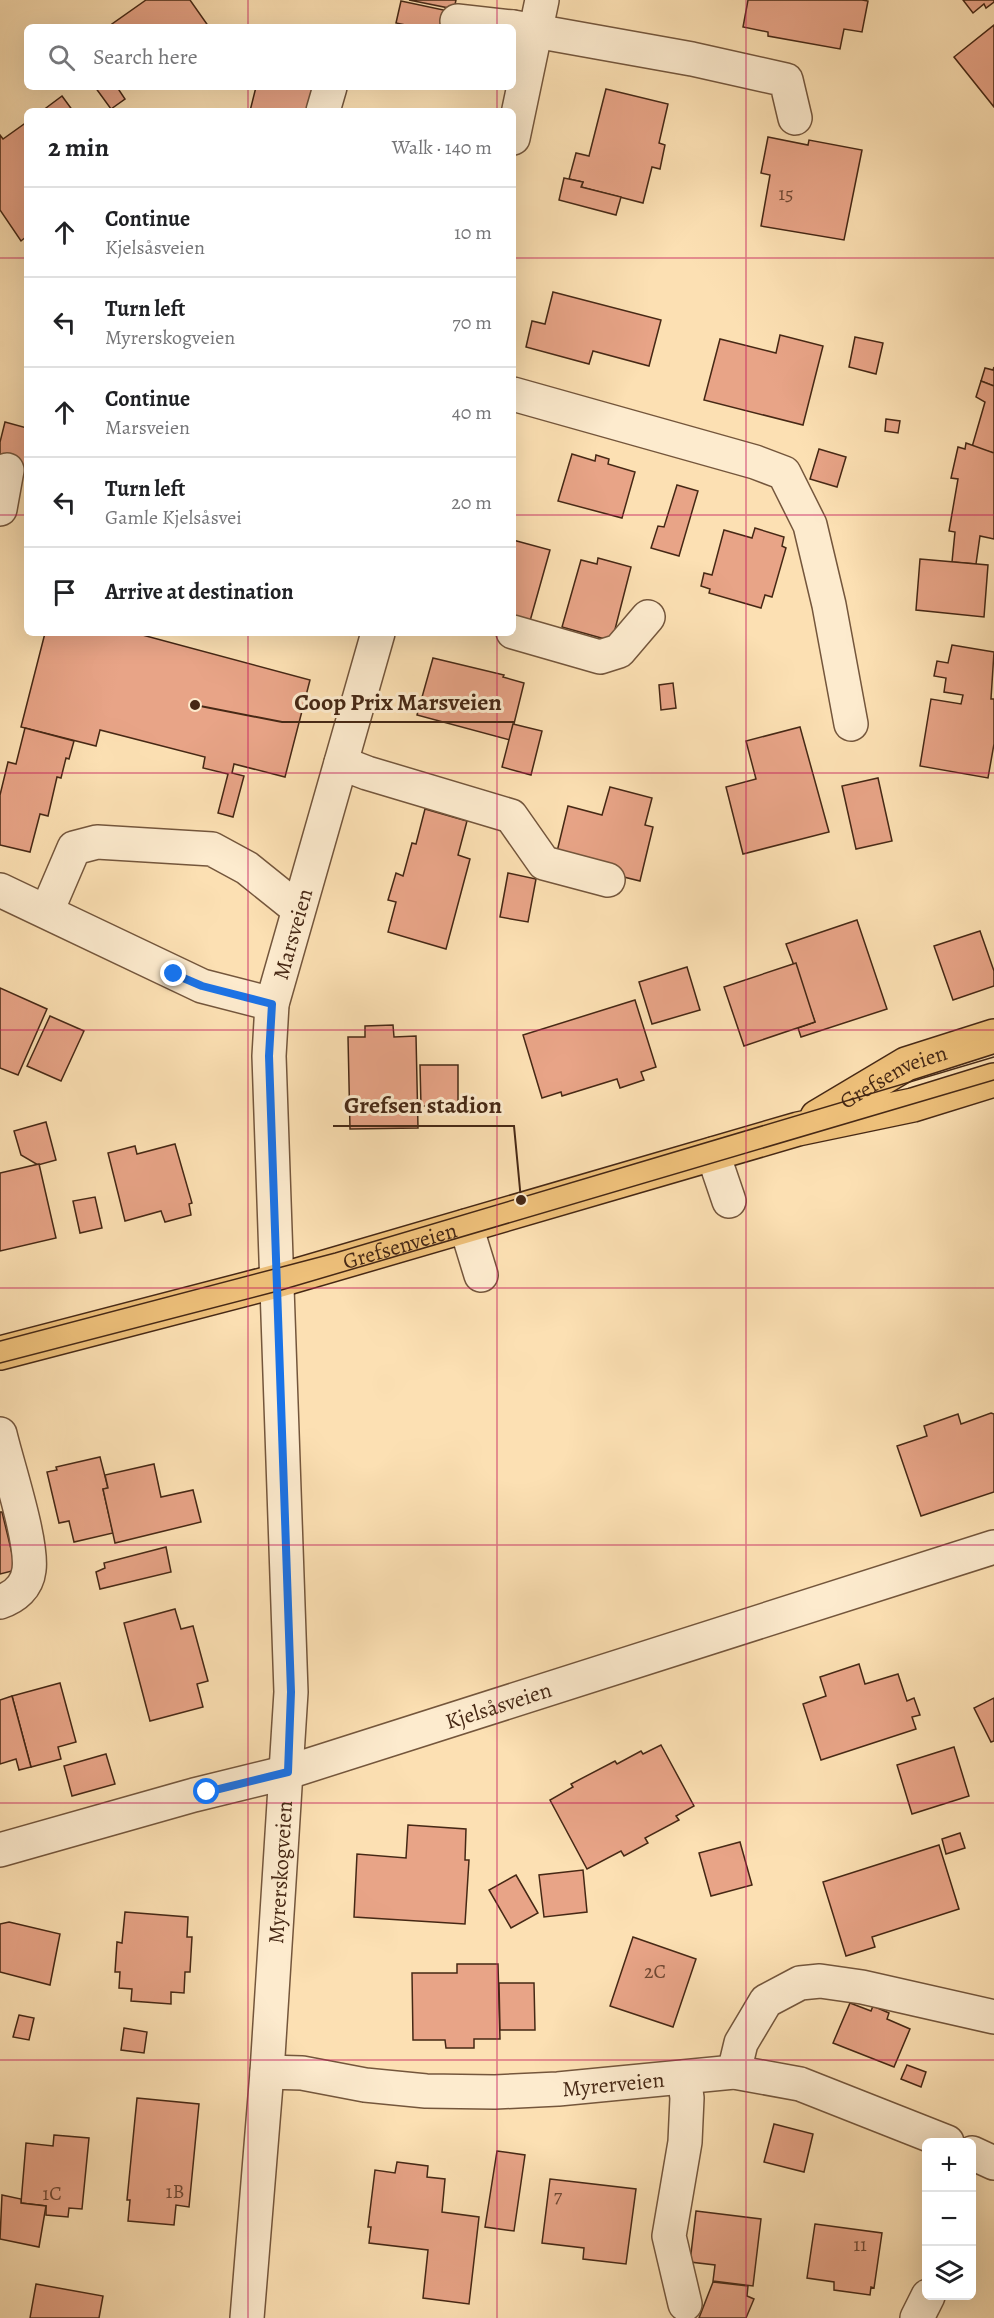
<!DOCTYPE html>
<html lang="en">
<head>
<meta charset="utf-8">
<style>
	:root { --surface:#fff; --page:#f2f2f2; --text:#202124; --muted:#757577; --line:#e0e0e0 }
	body { margin:0; font-family:Alegreya,serif; background:var(--page); color:var(--text) }
	.controls { position:absolute; right:18px; bottom:18px; display:grid; overflow:hidden; border-radius:9px; box-shadow:0 6px 24px #0002 }
	.controls button { width:54px; height:54px; display:grid; place-items:center; padding:0; border:0; border-bottom:2px solid var(--line); background:var(--surface); color:var(--text); font:30px sans-serif }
	.stop { position:absolute; width:18px; height:18px; margin:-14px; border:4px solid #1a73e8; border-radius:50%; background:#fff }
	.stop.end { background:#1a73e8; border-color:#fff; box-shadow:0 2px 6px #0008 }
	.list { margin:0; padding:0; list-style:none }
	h2 { display:flex; justify-content:space-between; align-items:center; height:78px; margin:0; padding:0 24px; font-size:26px }
	h2 small { font-size:20px; font-weight:400; color:var(--muted) }
	.list li { display:grid; grid-template-columns:39px 1fr auto; gap:18px; align-items:center; box-sizing:border-box; height:90px; padding:0 24px; border-top:2px solid var(--line) }
	.list b { display:block; font-size:22px; white-space:nowrap }
	.list p { margin:0; font-size:20px; white-space:nowrap; color:var(--muted) }
	.list em { font-size:20px; font-style:normal; color:var(--muted) }
	.icon { flex:none; width:33px; height:33px; fill:none; stroke:currentColor; stroke-width:2; stroke-linecap:round; stroke-linejoin:round }
	.map { position:relative; flex:none; width:994px; height:2318px; overflow:hidden }
	.search { position:absolute; background:var(--surface); box-shadow:0 6px 24px #0002; left:24px; top:24px; width:492px; height:66px; display:flex; align-items:center; gap:15px; box-sizing:border-box; padding:0 21px; border-radius:9px; color:var(--muted); font-size:22px }
	.panel { position:absolute; background:var(--surface); box-shadow:0 6px 24px #0002; left:24px; top:108px; width:492px; height:528px; border-radius:9px }
	.map>svg:first-child { display:block }
	.building { fill:#e8a487; stroke:#462815; stroke-width:1.5 }
	.lines { fill:none; stroke-linecap:round; stroke-linejoin:round }
	.minor-casing { stroke:#74563c; stroke-width:36 }
	.major-casing { stroke:#462815; stroke-width:36 }
	.minor { stroke:#fdebce; stroke-width:33 }
	.major { stroke:#eec07a; stroke-width:33 }
	.tram { stroke:#462815; stroke-width:1.5 }
	.route { stroke:#1a73e8; stroke-width:8 }
	.grid { fill:none; stroke:#c2185b; stroke-width:1.5; stroke-opacity:0.55 }
	.labels { text-anchor:middle; stroke-width:6; stroke-linejoin:round; paint-order:stroke }
	.number-label { font-size:20px; fill:#6e4732 }
	.street-label { font-size:22px; fill:#462815; stroke:#fdebce }
	.leader { fill:none; stroke:#462815; stroke-width:2 }
	.callout-dot { fill:#462815; stroke:#fdebce; stroke-width:2 }
	.callout-label { font-size:24px; text-anchor:middle; font-weight:bold; fill:#462815; stroke:#fdebce; stroke-width:6; stroke-linejoin:round; paint-order:stroke }
</style>
</head>
<body>
<div class="map">
<svg width="994" height="2318" viewBox="0 0 994 2318">
	<rect width="100%" height="100%" fill="#fce0b3"/>
	<filter id="stains"><feTurbulence type="fractalNoise" baseFrequency=".00333" numOctaves="4"/><feColorMatrix values="0 0 0 0 .2 0 0 0 0 .09 0 0 0 0 .02 0 0 0 .5 -.17"/></filter>
	<radialGradient id="worn" r=".72"><stop offset=".6" stop-color="#630" stop-opacity="0"/><stop offset="1" stop-color="#630" stop-opacity=".3"/></radialGradient>
	<g class="building">
		<path d="M146,0H190L209,27H114L112,24Z"/>
		<path d="M409,0H456L454,9Z"/>
		<path d="M748,0H862L868,1L862,32L844,29L840,49L768,36V32L743,27Z"/>
		<path d="M963,0H994V2L986,8L984,4L973,13Z"/>
		<path d="M401,1L453,12L450,27H415L396,23Z"/>
		<path d="M994,25V107L954,57Z"/>
		<path d="M95,87H117L125,99L111,109Z"/>
		<path d="M256,87H313L306,111H250Z"/>
		<path d="M606,89L668,104L659,143L665,145L660,169L652,167L643,203L581,187L583,182L569,179L576,153L589,156Z"/>
		<path d="M62,96L73,111H42Z"/>
		<path d="M27,122V236L21,241L0,210V135L3,139Z"/>
		<path d="M768,137L808,145L809,140L862,150L844,240L761,226L770,175L761,173Z"/>
		<path d="M564,178L583,182L581,187L621,197L616,215L559,200Z"/>
		<path d="M553,292L661,320L649,366L593,351L589,364L526,347L532,321L545,324Z"/>
		<path d="M780,335L823,346L803,425L704,400L720,339L776,353Z"/>
		<path d="M855,337L883,343L876,374L849,367Z"/>
		<path d="M994,367V386L981,381L985,368L993,370Z"/>
		<path d="M981,381L994,386V453L972,447L985,402L976,397Z"/>
		<path d="M886,419L900,421L898,433L885,431Z"/>
		<path d="M5,422L27,428V457L23,470L0,464V442Z"/>
		<path d="M966,443L994,453V539L980,536L976,564L952,562L955,532L949,531L958,479L951,478L958,447L965,449Z"/>
		<path d="M819,449L846,457L837,487L810,479Z"/>
		<path d="M572,454L595,461L596,455L609,459L608,464L635,472L622,518L558,501Z"/>
		<path d="M677,485L698,491L679,556L651,548L658,526L664,527Z"/>
		<path d="M755,528L784,537L782,546L786,548L772,597L765,595L761,608L709,593L710,589L701,586L704,573L712,575L724,530L752,538Z"/>
		<path d="M513,540L550,550L530,621L513,617Z"/>
		<path d="M598,558L631,567L612,641L562,627L581,560L597,564Z"/>
		<path d="M920,559L988,565L984,617L916,610Z"/>
		<path d="M45,633H135L310,680L285,777L234,764L232,773L244,776L233,817L218,813L228,774L203,768L205,757L100,730L96,746L21,727Z"/>
		<path d="M952,645L994,652L991,699H994V744L988,778L920,766L931,699L961,704L963,695L944,692L946,678L934,676L937,661L948,663Z"/>
		<path d="M433,658L504,675L503,677L524,683L510,740L417,715Z"/>
		<path d="M673,683L676,708L661,710L659,685Z"/>
		<path d="M513,724L542,731L531,775L502,767Z"/>
		<path d="M800,727L829,832L743,854L726,787L756,779L746,741Z"/>
		<path d="M25,728L74,741L69,759L66,758L61,778L57,777L48,816L40,814L30,852L0,845V795L8,762L16,764Z"/>
		<path d="M878,778L892,841L856,849L842,786Z"/>
		<path d="M610,787L652,798L645,825L653,827L640,881L555,860L568,806L602,815Z"/>
		<path d="M425,809L467,821L458,855L470,859L446,949L388,932L396,902L388,900L396,873L403,876L412,843L416,844Z"/>
		<path d="M508,873L536,879L528,922L500,917Z"/>
		<path d="M857,920L887,1009L801,1037L798,1028L815,1022L786,944Z"/>
		<path d="M980,931L994,971V986L953,1000L934,946Z"/>
		<path d="M796,963L815,1022L744,1046L724,987Z"/>
		<path d="M687,967L700,1010L652,1024L639,982Z"/>
		<path d="M0,988L47,1009L18,1075L0,1068Z"/>
		<path d="M635,1000L656,1067L641,1072L644,1080L620,1088L617,1079L562,1096L561,1092L542,1098L523,1035Z"/>
		<path d="M50,1016L84,1031L61,1081L27,1066Z"/>
		<path d="M393,1025L394,1037L416,1036L418,1128L350,1129L348,1037H365V1026Z"/>
		<path d="M420,1065H458V1105L421,1106Z"/>
		<path d="M46,1122L56,1160L38,1165L21,1155L14,1131Z"/>
		<path d="M175,1144L192,1203L189,1204L191,1215L165,1222L161,1211L125,1221L108,1153L135,1146L137,1154Z"/>
		<path d="M39,1164L56,1238L0,1251V1173Z"/>
		<path d="M95,1197L102,1228L80,1233L73,1201Z"/>
		<path d="M991,1413L994,1414V1492L921,1516L897,1446L927,1436L924,1426L958,1414L961,1424Z"/>
		<path d="M100,1457L108,1488L103,1489L113,1533L74,1542L69,1521L59,1523L47,1472L57,1470L56,1467Z"/>
		<path d="M154,1464L161,1497L193,1490L201,1522L115,1543L103,1489L108,1488L105,1475Z"/>
		<path d="M0,1512H2L16,1570L0,1574Z"/>
		<path d="M166,1547L171,1572L100,1589L96,1572L105,1568L104,1563Z"/>
		<path d="M175,1609L181,1629L193,1626L208,1681L197,1684L203,1707L150,1721L124,1623Z"/>
		<path d="M859,1664L865,1684L898,1674L907,1701L914,1698L920,1715L912,1717L916,1729L821,1760L803,1704L826,1696L820,1677Z"/>
		<path d="M60,1683L76,1742L58,1747L61,1759L31,1767L12,1696Z"/>
		<path d="M12,1696L31,1767L19,1770L16,1759L0,1764V1700Z"/>
		<path d="M994,1698V1741L991,1742L974,1708Z"/>
		<path d="M661,1745L694,1806L676,1816L679,1820L645,1838L648,1843L624,1856L621,1851L587,1869L550,1800L573,1787L571,1784L615,1761L617,1764L641,1751L643,1754Z"/>
		<path d="M954,1747L969,1796L912,1814L897,1765Z"/>
		<path d="M106,1754L115,1784L72,1796L64,1766Z"/>
		<path d="M408,1825L466,1829L465,1860H469L465,1924L354,1917L357,1854L406,1858Z"/>
		<path d="M960,1833L965,1848L946,1854L942,1839Z"/>
		<path d="M740,1842L752,1885L711,1896L699,1853Z"/>
		<path d="M939,1845L959,1909L872,1937L875,1947L846,1956L823,1882Z"/>
		<path d="M583,1870L587,1912L544,1917L539,1875Z"/>
		<path d="M516,1875L538,1913L511,1928L489,1890Z"/>
		<path d="M125,1912L188,1917L187,1937H192L190,1972H185L184,1993L171,1992V2004L131,2001L132,1989L119,1988L120,1972H115L117,1942L122,1943Z"/>
		<path d="M9,1922L60,1934L50,1985L0,1972V1924Z"/>
		<path d="M633,1937L696,1959L673,2027L610,2006Z"/>
		<path d="M457,1964H498L500,2039H474V2048H446L445,2040H413L412,1973H457Z"/>
		<path d="M499,1983H534L535,2030H500Z"/>
		<path d="M850,2003L871,2011L873,2006L889,2013L887,2019L910,2029L894,2067L833,2043Z"/>
		<path d="M19,2015L34,2018L29,2040L13,2037Z"/>
		<path d="M124,2028L147,2032L144,2053L121,2050Z"/>
		<path d="M907,2065L926,2072L921,2087L901,2079Z"/>
		<path d="M137,2098L199,2104L189,2207L176,2205L174,2225L128,2221L130,2200H127Z"/>
		<path d="M774,2124L813,2134L804,2172L764,2162Z"/>
		<path d="M54,2135L89,2138L82,2209L69,2208L68,2217L46,2215V2206L21,2203L26,2143L53,2146Z"/>
		<path d="M497,2151L525,2155L514,2231L485,2227Z"/>
		<path d="M397,2162L428,2166L427,2177L445,2179L442,2212L479,2217L469,2304L423,2298L428,2250L369,2243L371,2227H368L375,2170L395,2173Z"/>
		<path d="M550,2179L636,2189L626,2264L583,2259L584,2248L542,2243Z"/>
		<path d="M2,2195L21,2199V2203L46,2206L39,2247L0,2239Z"/>
		<path d="M696,2211L761,2219L753,2286L713,2281L715,2265L690,2262Z"/>
		<path d="M815,2224L882,2233L874,2288L871,2287L870,2295L834,2290V2282L807,2278Z"/>
		<path d="M713,2282L748,2286L747,2296L754,2299L746,2318H699Z"/>
		<path d="M36,2284L103,2296L99,2318H30Z"/>
	</g>
	<g class="lines">
		<defs>
			<g id="minor">
				<path d="M457,21L512,27"/>
				<path d="M513,27L692,59L786,80L795,118"/>
				<path d="M323,111L330,87"/>
				<path d="M513,138L542,0"/>
				<path d="M513,394L755,462L784,473L810,525L829,605L851,724"/>
				<path d="M0,509L7,470"/>
				<path d="M513,632L600,657L619,651L648,617"/>
				<path d="M341,763L367,773L511,816L544,863L608,880"/>
				<path d="M0,890L202,986L272,1004"/>
				<path d="M47,911L74,848L97,842L212,849L247,868L298,909"/>
				<path d="M713,1154L729,1201"/>
				<path d="M466,1226L481,1275"/>
				<path d="M0,1434C7,1464 33,1542 29,1570C27,1587 15,1597 0,1602"/>
				<path id="s1" d="M0,1850L194,1795L288,1772L994,1547"/>
				<path id="s2" d="M267,2072L302,2073L365,2085L426,2091L495,2092L558,2089L734,2072L800,2084L947,2142"/>
				<path d="M734,2072L741,2043L766,2001L800,1983L820,1981L862,1987L994,2017"/>
				<path d="M684,2077L687,2098L685,2142L669,2236L685,2304"/>
				<path d="M972,2153L994,2163"/>
				<path id="s3" d="M247,2318L267,2072L291,1692L269,1056L272,1004L378,633"/>
				<path d="M917,2318L928,2296"/>
			</g>
			<g id="major">
				<path id="s4" d="M817,1117L906,1064L994,1036"/>
				<path id="s5" d="M0,1353L277,1281L798,1129L913,1105L994,1080"/>
			</g>
		</defs>
		<use href="#minor" class="minor-casing"/>
		<use href="#major" class="major-casing"/>
		<use href="#minor" class="minor"/>
		<use href="#major" class="major"/>
		<g class="tram">
			<path d="M0,1341L335,1253L994,1057"/>
			<path d="M0,1363L278,1291L994,1080"/>
		</g>
	</g>
	<g class="lines">
		<path class="route" d="M174,974L202,986L272,1004L269,1056L291,1692L288,1772L207,1792"/>
	</g>
	<path class="grid" d="M248,0V27M497,0V27M746,0V2318M248,87V111M497,87V111M0,258H27M513,258H994M0,515H27M513,515H994M248,633V2318M497,633V2318M0,773H994M0,1030H994M0,1288H994M0,1545H994M0,1803H994M0,2060H994"/>
	<g class="labels">
		<g class="number-label">
			<text x="786" y="200">15</text>
			<text x="655" y="1978">2C</text>
			<text x="175" y="2198">1B</text>
			<text x="52" y="2200">1C</text>
			<text x="558" y="2202">7</text>
			<text x="860" y="2251">11</text>
		</g>
		<g class="street-label">
			<text dy="8" stroke="none"><textPath href="#s3" startOffset="1389">Marsveien</textPath></text>
			<text dy="8" stroke="none"><textPath href="#s4" startOffset="87">Grefsenveien</textPath></text>
			<text dy="8" stroke="none"><textPath href="#s5" startOffset="414">Grefsenveien</textPath></text>
			<text dy="8" stroke="none"><textPath href="#s1" startOffset="519">Kjelsåsveien</textPath></text>
			<text dy="8" stroke="none"><textPath href="#s3" startOffset="447">Myrerskogveien</textPath></text>
			<text dy="8" stroke="none"><textPath href="#s2" startOffset="348">Myrerveien</textPath></text>
		</g>
	</g>
	<path class="leader" d="M195 705L282 722H514M521 1200L514 1126H333"/>
	<g class="callout-dot">
		<circle cx="195" cy="705" r="6"/>
		<circle cx="521" cy="1200" r="6"/>
	</g>
	<g class="callout-label">
		<text x="398" y="710">Coop Prix Marsveien</text>
		<text x="423" y="1113">Grefsen stadion</text>
	</g>
	<rect width="100%" height="100%" filter="url(#stains)"/>
	<rect width="100%" height="100%" fill="url(#worn)"/>
</svg>
<div class="controls">
<button>+</button>
<button>−</button>
<button><svg class="icon" aria-label="layers" viewBox="0 0 24 24"><path d="M12 4l9 5-9 5-9-5zM3 14l9 5 9-5"/></svg></button>
</div>
<div class="stop" style="left:207px;top:1792px"></div>
<div class="stop end" style="left:174px;top:974px"></div>
<div class="search"><svg class="icon" aria-label="search" viewBox="0 0 24 24"><circle cx="10" cy="10" r="6"/><path d="M15 15l6 6"/></svg>Search here</div>
<section class="panel">
<h2>2 min<small>Walk · 140 m</small></h2>
<ul class="list">
<li><svg class="icon" aria-label="ahead" viewBox="0 0 24 24"><path d="M12 20V5M6 11l6-6 6 6"/></svg><div><b>Continue</b><p>Kjelsåsveien</p></div><em>10 m</em></li>
<li><svg class="icon" aria-label="left" viewBox="0 0 24 24"><path d="M17 20v-9H6M10 6l-5 5 5 5"/></svg><div><b>Turn left</b><p>Myrerskogveien</p></div><em>70 m</em></li>
<li><svg class="icon" aria-label="ahead" viewBox="0 0 24 24"><path d="M12 20V5M6 11l6-6 6 6"/></svg><div><b>Continue</b><p>Marsveien</p></div><em>40 m</em></li>
<li><svg class="icon" aria-label="left" viewBox="0 0 24 24"><path d="M17 20v-9H6M10 6l-5 5 5 5"/></svg><div><b>Turn left</b><p>Gamle Kjelsåsvei</p></div><em>20 m</em></li>
<li><svg class="icon" aria-label="arrive" viewBox="0 0 24 24"><path d="M6 21V4h12l-3 4 3 4H6"/></svg><div><b>Arrive at destination</b></div></li>
</ul>
</section>
</div>
</body>
</html>
